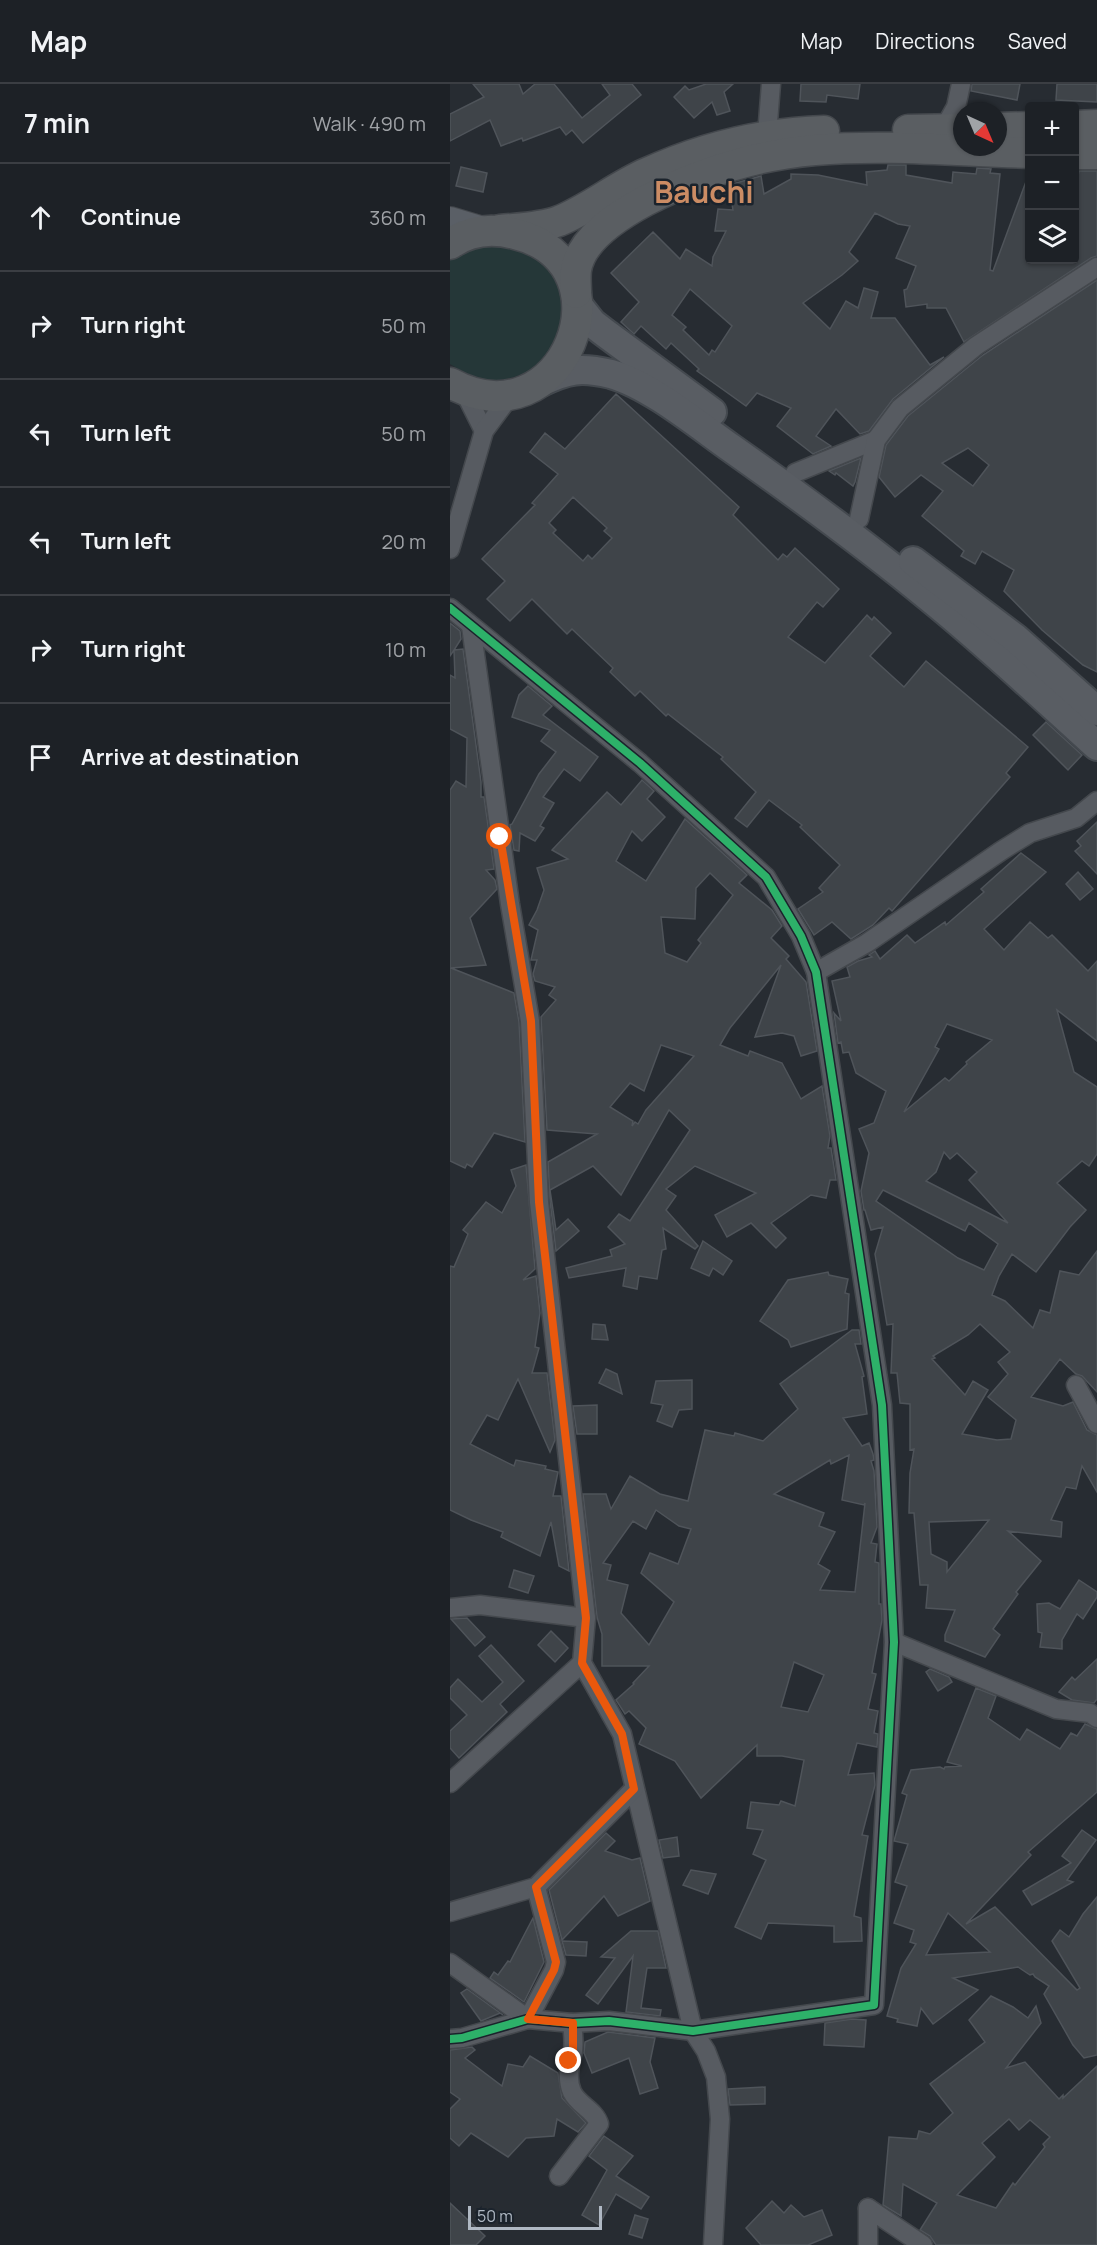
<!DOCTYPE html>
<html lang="en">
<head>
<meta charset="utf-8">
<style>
	:root { --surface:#1d2126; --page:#2a2e32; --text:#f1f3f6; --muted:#a0a3a7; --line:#3b3e43 }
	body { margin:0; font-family:Manrope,sans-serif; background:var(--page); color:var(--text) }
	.controls { position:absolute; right:18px; top:18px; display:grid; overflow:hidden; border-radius:6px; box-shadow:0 2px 4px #0004 }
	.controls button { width:54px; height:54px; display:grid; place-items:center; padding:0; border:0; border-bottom:2px solid var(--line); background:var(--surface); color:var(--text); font:30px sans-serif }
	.compass { position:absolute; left:503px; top:18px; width:54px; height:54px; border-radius:50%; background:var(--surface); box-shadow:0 2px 4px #0004; rotate:136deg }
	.scale { position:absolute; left:18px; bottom:15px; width:134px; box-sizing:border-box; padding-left:6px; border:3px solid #b0b9c4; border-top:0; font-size:16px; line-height:21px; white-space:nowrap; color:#b0b9c4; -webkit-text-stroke:4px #1b232c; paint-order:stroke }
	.stop { position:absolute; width:18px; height:18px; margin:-14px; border:4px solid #ea580c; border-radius:50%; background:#fff }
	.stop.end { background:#ea580c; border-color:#fff; box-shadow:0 2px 6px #0008 }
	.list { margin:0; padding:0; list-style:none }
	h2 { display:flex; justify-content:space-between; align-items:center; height:78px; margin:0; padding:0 24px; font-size:26px }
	h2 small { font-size:20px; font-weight:400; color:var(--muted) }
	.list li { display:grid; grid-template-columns:39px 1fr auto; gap:18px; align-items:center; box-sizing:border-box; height:108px; padding:0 24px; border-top:2px solid var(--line) }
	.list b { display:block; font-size:22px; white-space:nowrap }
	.list em { font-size:20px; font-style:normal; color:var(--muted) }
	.icon { flex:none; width:33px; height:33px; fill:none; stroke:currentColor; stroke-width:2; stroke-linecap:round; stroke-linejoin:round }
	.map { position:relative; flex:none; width:647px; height:2161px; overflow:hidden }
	header { display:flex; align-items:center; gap:36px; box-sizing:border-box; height:84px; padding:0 30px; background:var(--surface); border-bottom:2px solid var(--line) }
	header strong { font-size:28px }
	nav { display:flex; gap:33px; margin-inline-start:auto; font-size:21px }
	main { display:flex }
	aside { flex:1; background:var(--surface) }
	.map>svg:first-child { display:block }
	.green { fill:#253738 }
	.building { fill:#3f4449; stroke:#4f545a; stroke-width:1.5; fill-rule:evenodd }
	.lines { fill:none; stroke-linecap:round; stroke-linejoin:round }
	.minor-casing { stroke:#44484d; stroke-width:21 }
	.secondary-casing { stroke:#44484d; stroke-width:28 }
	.primary-casing { stroke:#44494f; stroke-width:32 }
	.trunk-casing { stroke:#44484d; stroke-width:33 }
	.minor { stroke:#575b61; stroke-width:18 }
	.secondary { stroke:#5a5f66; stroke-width:26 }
	.primary { stroke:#595d63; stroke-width:28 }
	.trunk { stroke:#5a5e62; stroke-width:30 }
	.cycleway-casing { stroke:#1b232c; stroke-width:11 }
	.cycleway { stroke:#2db169; stroke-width:8 }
	.route { stroke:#ea580c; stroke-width:8 }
	.labels { text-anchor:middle; stroke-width:5; stroke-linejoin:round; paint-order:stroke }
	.town-label { font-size:30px; font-weight:bold; fill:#cc8c64; stroke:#1b232c }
</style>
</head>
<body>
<header>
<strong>Map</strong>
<nav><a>Map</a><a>Directions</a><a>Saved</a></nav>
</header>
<main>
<aside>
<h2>7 min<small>Walk · 490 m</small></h2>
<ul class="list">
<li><svg class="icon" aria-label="ahead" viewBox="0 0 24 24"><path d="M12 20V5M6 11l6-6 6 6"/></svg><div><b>Continue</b></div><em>360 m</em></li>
<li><svg class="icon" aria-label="right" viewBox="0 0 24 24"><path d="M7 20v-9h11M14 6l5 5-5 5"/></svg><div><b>Turn right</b></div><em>50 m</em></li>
<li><svg class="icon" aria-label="left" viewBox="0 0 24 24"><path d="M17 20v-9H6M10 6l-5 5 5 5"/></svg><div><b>Turn left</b></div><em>50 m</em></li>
<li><svg class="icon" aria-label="left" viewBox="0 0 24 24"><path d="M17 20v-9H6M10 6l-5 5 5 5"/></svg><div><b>Turn left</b></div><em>20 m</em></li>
<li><svg class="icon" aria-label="right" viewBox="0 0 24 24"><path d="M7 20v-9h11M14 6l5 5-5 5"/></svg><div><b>Turn right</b></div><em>10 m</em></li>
<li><svg class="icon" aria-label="arrive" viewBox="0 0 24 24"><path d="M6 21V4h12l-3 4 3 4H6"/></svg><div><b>Arrive at destination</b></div></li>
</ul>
</aside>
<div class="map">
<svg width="647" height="2161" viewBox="0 0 647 2161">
	<rect width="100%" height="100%" fill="#272c32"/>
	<path class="green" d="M44,158C56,162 72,164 84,170C93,175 100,186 105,195C129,240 95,297 43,296C27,296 13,288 0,280V176L22,162Z"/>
	<g class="building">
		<path d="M23,0H69L73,10L85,0H104L132,34L160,11L152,0H182L191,11L133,59L122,46L116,51L110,43L73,57L72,54L51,62L40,36L0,57V30L34,13Z"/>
		<path d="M256,0H283L274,8L280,27L267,31L262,18L244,34L224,13L235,2L239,6Z"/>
		<path d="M351,0H410L408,15L377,11L376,18L350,17Z"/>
		<path d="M522,0H570L567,16L521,7Z"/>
		<path d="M607,0H647V18L606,16Z"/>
		<path d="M438,81H456V91L502,99L503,88L526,90L527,84L541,85L540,89L550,90L540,186L543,187L578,92L579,93V176H624V109L629,87H647V172L641,174L514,258L496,224H477V220L456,223L454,206L457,205L466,182L446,174L460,142L448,140L425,129L399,168L408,177L392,191L353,219L380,245L396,217L408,224L414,204L428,208L421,234H445L480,281L494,273L443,315L419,347L410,350L386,325L366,352L381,362L363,370L327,342L341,324L307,309L296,322L247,287L249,285L221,259L216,265L191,242L184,250L171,238L189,218L161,189L203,148L230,175L236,165L262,182L263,173L276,147H265L268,125L283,126L279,101L311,92L314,110L341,95V90L368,91L417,101L416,88L437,86ZM240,205L282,242L265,268L262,266L259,271L233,246L236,243L222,231Z"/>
		<path d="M11,83L37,89L33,108L6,102Z"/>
		<path d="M647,196V588L633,581L592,546L554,507L564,486L532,467L525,480L511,472L514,467L472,432L493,407L471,391L445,413L429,393L436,361L458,332L533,271ZM518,364L539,381L523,402L492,379Z"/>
		<path d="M166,310L289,423L283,431L328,476L333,470L337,473L345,464L389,505L373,523L367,518L338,553L375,579L417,531L422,536L424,533L441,549L420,572L454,603L476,577L578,663L556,689L560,693L442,827L439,824L423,841L401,855L382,838L364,851L348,825L373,808L369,804L390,781L350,743L352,741L319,716L297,743L285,734L306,708L271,675L273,673L218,630L216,632L190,607L185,612L160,588L163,584L122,545L117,550L82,515L60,537L37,515L55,497L32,475L85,421L82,419L108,390L80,368L95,349L115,365ZM123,413L157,444L154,447L162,454L142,475L138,471L133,477L103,449L106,446L99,439Z"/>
		<path d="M411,374L405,398L403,402L386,389L385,391L379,387Z"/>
		<path d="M0,539L10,547L11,555L4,566L13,565L31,698V713H34L44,785L36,786L45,796L47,805L20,834L36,881L1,884L64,909L69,938L75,1058L44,1049L22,1083L17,1080L15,1084L0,1077V706L6,697L16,703L17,654L0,645V591L5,594L4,566L0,572Z"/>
		<path d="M78,602L102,622L93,631L148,673L130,697L114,685L93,713L104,719L90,742L94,744L85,757L70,749L69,767L64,766L60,741L62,740L89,690L106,668L91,657L100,646L62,633L69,611Z"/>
		<path d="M596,638L632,671L618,686L583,651Z"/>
		<path d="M192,696L204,707L197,715L215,733L192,757L182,747L166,777L196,797L235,735L297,791L289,799L322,826L332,842L321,854L339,872L336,875L356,898L367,967L351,972L344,952L332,949L305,953L331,881L280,944L270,961L298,972L300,967L332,979L351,1015L372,1002L380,1052L378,1064H381L386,1096H380L376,1114L361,1111L321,1139L336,1154L326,1164L301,1139L277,1153L265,1131L306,1109L245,1082L216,1105L226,1112L216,1126L248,1162L245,1165L213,1144L216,1165L212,1166L207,1195L189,1192L187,1205L173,1202L176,1184L119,1194L116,1184L162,1172L160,1166L175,1160L158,1143L169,1130L180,1137L240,1046L219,1026L171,1111L143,1082L100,1106L106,1146L118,1135L129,1147L106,1167L100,1117L98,1078L147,1050L97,1046L91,933L106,916L99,911L105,903L85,897L83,890L87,876H81L88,846L79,841L87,826L94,806L87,784L118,775L102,766L157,708L171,721ZM260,789L283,811L248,856L251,859L237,878L215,869L211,833L245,835L246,804ZM211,961L244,972L196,1026L188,1040L185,1038L182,1042L183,1037L160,1023L180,999L194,1007Z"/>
		<path d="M647,738V790L625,767L631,762L627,757Z"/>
		<path d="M571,769L596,788L534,845L554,866L580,838L598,854L602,851L638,887L647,877V957L607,926L624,988L647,1003V1070L639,1082L632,1077L607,1099L636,1126L620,1143L586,1188L562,1170L549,1192L542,1211L555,1217L583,1244L590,1226L600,1229L610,1187L629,1191L647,1167V1308L632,1292L626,1290L610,1275L581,1313L613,1322L623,1318L637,1346L647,1351V1408L632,1382L626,1405L616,1403L601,1436L612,1438L611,1453L558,1447L591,1477L566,1508L568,1510L543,1545L550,1551L535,1573L495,1557V1551L505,1526L476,1524L478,1501H470L464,1429H459L460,1389L464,1365L460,1366V1320L450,1319L447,1289H441L443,1240L437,1241L425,1170L433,1143L421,1146L415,1126H414L411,1107L419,1069L409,1045L424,1039L436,1007L406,989L399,968L393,969L391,958L388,959L384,929L391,937L382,897L400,893L397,883L408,877L422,873L419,871L425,867L430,875L457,851L465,859L495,838L496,841L534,808L531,805ZM497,940L542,956L516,978L517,980L499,997L495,994L454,1028L489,965L485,963ZM494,1068L500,1075L507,1069L527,1088L519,1096L558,1139L476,1097L486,1088ZM433,1106L515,1147L519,1139L548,1160L534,1186L508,1174L426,1117ZM530,1240L560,1268L548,1278L558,1290L538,1313L566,1336L561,1355L547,1356L512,1350L538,1306L523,1297L515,1311L482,1275L485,1274L483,1272L518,1251ZM539,1436L497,1488V1478L481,1470L479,1438Z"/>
		<path d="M628,788L643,805L630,816L616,800Z"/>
		<path d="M76,1081L85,1185L73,1196L86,1192L90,1229L85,1263L89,1264L82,1289H97L105,1356L100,1368L68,1295L48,1336L37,1331L20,1360L64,1382L66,1376L96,1382L95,1385L108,1388L103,1412H111L119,1487L109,1482L101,1438L90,1472L51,1453L53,1448L21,1436L0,1426V1182L4,1183L18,1150L13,1146L36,1118L52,1129L66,1102L61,1086Z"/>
		<path d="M253,1157L282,1177L273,1191L263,1184L259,1192L241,1184Z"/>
		<path d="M378,1188L379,1191L398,1195L395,1209L399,1210L397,1245L341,1263L338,1256L310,1237L338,1196Z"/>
		<path d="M143,1240L155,1241L158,1256L142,1255Z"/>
		<path d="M402,1246H409L411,1260H405L414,1292L412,1293L417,1330L393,1334L412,1362L419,1359L423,1370L424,1376L421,1377L424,1387L427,1443L421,1459L427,1460L425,1478L429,1479V1520H431L432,1536L422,1589L426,1590L418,1625L428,1627L424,1649L428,1650L427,1663L407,1659L398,1691L424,1689L425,1701L412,1751L418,1752L404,1832L411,1834L412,1857L384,1858V1842L318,1839L311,1855L285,1843L316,1776L303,1770L313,1746L297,1744L301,1718L329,1721L331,1717L345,1722L354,1676L332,1672H307V1661L251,1714L225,1677L189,1660L196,1644L179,1627L175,1630L166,1616L184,1600L183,1599L199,1582H152V1550L147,1533L133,1410H156L161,1425L180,1392L210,1410L238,1417L255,1346L284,1352L285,1349L313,1357L348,1325L330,1300ZM399,1371L392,1416L414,1421L415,1419L405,1508L370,1506L380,1487L368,1480L385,1448L369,1442L374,1429L324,1410L380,1376L381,1380ZM206,1426L229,1442L241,1445L228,1480L200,1469L191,1489L224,1518L199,1561L171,1529L178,1501L157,1496L161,1481L153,1479L183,1437L196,1445ZM344,1578L374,1591L358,1628L331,1623Z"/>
		<path d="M156,1285L167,1290L172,1310L149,1299Z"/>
		<path d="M242,1296V1325L229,1326L222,1343L207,1337L213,1321L201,1319L206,1297Z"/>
		<path d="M147,1321V1350H127L123,1322Z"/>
		<path d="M64,1486L84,1492L78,1509L59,1503Z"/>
		<path d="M629,1496L647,1508V1513L633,1535L627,1530L612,1556V1565L590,1563L592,1549L588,1548L587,1520L599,1519L610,1525Z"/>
		<path d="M17,1534L35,1553L25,1562L1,1535Z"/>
		<path d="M101,1547L118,1564L105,1578L88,1561Z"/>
		<path d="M41,1561L74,1597L50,1620L57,1628L9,1674L0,1664V1647L17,1631L0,1614V1604L8,1595L32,1618L53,1598L29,1572Z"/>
		<path d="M647,1575V1615L644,1619L622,1616L609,1608L622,1593L625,1596Z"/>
		<path d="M480,1585L499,1593L502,1598L488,1607L476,1588Z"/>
		<path d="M526,1604L546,1612L538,1634L570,1656L577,1645L610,1665L621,1649L627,1652L635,1640L647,1645V1708L578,1768L581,1771L516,1840L545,1823L627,1906L630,1904L602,1857L610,1846L619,1853L633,1830L647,1813V1971L634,1974L623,1961L594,1910L599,1902L585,1893L583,1890L580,1891L568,1883L503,1894L528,1906L483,1940L471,1924L467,1942L447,1938L448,1935L437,1932L451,1884L466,1860L460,1858L464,1846L444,1839L457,1802L445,1798L458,1760L444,1757L457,1711L452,1709L461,1686L490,1683L494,1685L495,1683L512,1682L497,1678ZM498,1829L540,1868L476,1871Z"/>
		<path d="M632,1746L646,1756L617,1796L623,1798L582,1821L573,1807L621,1779L612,1772Z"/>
		<path d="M156,1749L165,1757L155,1767L182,1776L190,1774L200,1817L168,1832L154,1812L112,1856L99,1806Z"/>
		<path d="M227,1753L229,1772L213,1774L209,1756Z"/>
		<path d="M241,1786L266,1790L258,1810L233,1801Z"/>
		<path d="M83,1834L94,1878L74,1918L40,1894L44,1888L48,1891L58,1877L60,1878Z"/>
		<path d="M181,1847H208L216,1884H197L191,1924L211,1926L210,1932L176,1928L183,1872L148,1920L136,1911L165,1874L151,1873Z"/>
		<path d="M112,1857L137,1858L136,1872L116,1871Z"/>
		<path d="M17,1905L53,1931L50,1929L31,1937L11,1909Z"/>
		<path d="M541,1912L563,1923L578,1934L586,1922L591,1939L556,1984L575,1978L609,2015L613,2011V2014L647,1982V2161H486L480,2152L470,2146L487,2119L453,2100L451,2132L433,2121L439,2053L467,2055L469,2047L480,2050L503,2029L480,2000L535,1958L519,1936ZM559,2035L569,2046L580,2036L600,2053L593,2060L595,2063L565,2101L563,2099L546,2124L507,2111L545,2073L532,2059Z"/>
		<path d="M402,1935L416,1936L414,1963L374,1961L375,1939Z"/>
		<path d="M158,1948L205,1954L200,1978L208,2004L190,2010L179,1974L142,1989L134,1969L135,1958Z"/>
		<path d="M22,1963L25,1966L15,1974L52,2002L58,1980L73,1983L80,1972L108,1989L112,2014L136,2039L128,2048L107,2035L104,2052L76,2054L58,2073L21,2049L9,2062L0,2054V2025L10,2015L0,2008V1966Z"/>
		<path d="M315,2003V2020L280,2021L278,2005Z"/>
		<path d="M154,2052L183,2072L166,2092L199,2113L191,2125L166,2110L149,2141L132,2131L157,2086L139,2072Z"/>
		<path d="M322,2117L334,2129L341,2121L354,2133L372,2126L382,2151L358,2161H311L296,2144Z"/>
		<path d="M0,2119L35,2152L26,2161H0Z"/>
		<path d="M185,2131L198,2135L192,2154L179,2150Z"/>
	</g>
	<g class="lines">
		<defs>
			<g id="minor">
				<path d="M493,46L506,23L511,0"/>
				<path d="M321,59L317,51L321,0"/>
				<path d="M14,307L34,347"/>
				<path d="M345,389L426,356"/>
				<path d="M409,435L426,356L450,324L526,262L647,183"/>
				<path d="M0,465L34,347L54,320L66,310"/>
				<path d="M0,524L190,679L316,793L351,852L366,888L432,1321L444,1558L424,1921L243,1947L159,1937L122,1939L78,1935L12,1954L0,1955"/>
				<path d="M21,542L60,820L80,937L89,1118L136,1534L132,1579L172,1650L243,1947L256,1967L266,1993L270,2035L263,2161"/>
				<path d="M366,888L417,859L551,767L580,749L626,734L647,717"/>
				<path d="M626,1301L647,1340"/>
				<path d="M0,1524L30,1521L136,1534"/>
				<path d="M444,1558L606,1625L640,1629L647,1634"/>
				<path d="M0,1699L132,1579"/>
				<path d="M0,1828L86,1803L184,1705"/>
				<path d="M0,1879L78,1935"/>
				<path d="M78,1935L104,1886L106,1878L86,1803"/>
				<path d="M109,2092L149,2040C145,2026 128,2021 122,2008C116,1994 120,1981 123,1967C124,1958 123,1947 122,1939"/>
				<path d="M418,2124L473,2161"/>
				<path d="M418,2161V2124"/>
			</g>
			<path id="secondary" d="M0,136L33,146"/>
			<g id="primary">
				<path d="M127,220L142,239L155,249L262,328"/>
				<path d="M91,298C118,285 131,283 161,290C200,301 247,340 281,364C349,412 416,461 480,514C538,561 592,612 647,662"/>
				<path d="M463,477L565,554L647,627"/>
			</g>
			<g id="trunk">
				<path d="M624,42L647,41"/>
				<path d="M548,44L580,43"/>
				<path d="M458,46L512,45"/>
				<path d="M624,70H647"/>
				<path d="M50,146C70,144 90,144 109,137C139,125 167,102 197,89C254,63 312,49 374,47"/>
				<path d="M0,160C20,146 42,144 65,150C185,179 114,362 0,299"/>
				<path d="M126,209C126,202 125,193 126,186C131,154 169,131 195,117C247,90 305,71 365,66C436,60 508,67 580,69"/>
			</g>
		</defs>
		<use href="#minor" class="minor-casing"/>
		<use href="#secondary" class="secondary-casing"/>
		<use href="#primary" class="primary-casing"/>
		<use href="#trunk" class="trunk-casing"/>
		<use href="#minor" class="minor"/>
		<use href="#secondary" class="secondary"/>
		<use href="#primary" class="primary"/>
		<use href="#trunk" class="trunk"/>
		<defs>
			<path id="cycleway" d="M0,524L190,679L316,793L351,852L366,888L432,1321L444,1558L424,1921L243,1947L159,1937L122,1939L78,1935L12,1954L0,1955"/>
		</defs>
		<use href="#cycleway" class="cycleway-casing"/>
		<use href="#cycleway" class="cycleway"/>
	</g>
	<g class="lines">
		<path class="route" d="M50,753L81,937L89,1118L136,1534L132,1579L172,1650L184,1705L86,1803L106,1878L104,1886L78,1935L123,1939V1967L119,1977"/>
	</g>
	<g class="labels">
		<g class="town-label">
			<text x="254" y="119">Bauchi</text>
		</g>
	</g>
</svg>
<div class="controls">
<button>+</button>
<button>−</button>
<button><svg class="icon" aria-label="layers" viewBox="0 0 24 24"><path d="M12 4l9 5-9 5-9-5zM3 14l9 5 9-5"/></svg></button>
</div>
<svg class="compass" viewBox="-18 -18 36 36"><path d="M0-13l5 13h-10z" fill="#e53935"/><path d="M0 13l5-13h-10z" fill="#a0a3a7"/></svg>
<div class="scale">50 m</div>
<div class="stop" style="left:50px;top:753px"></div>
<div class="stop end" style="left:119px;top:1977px"></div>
</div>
</main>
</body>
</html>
